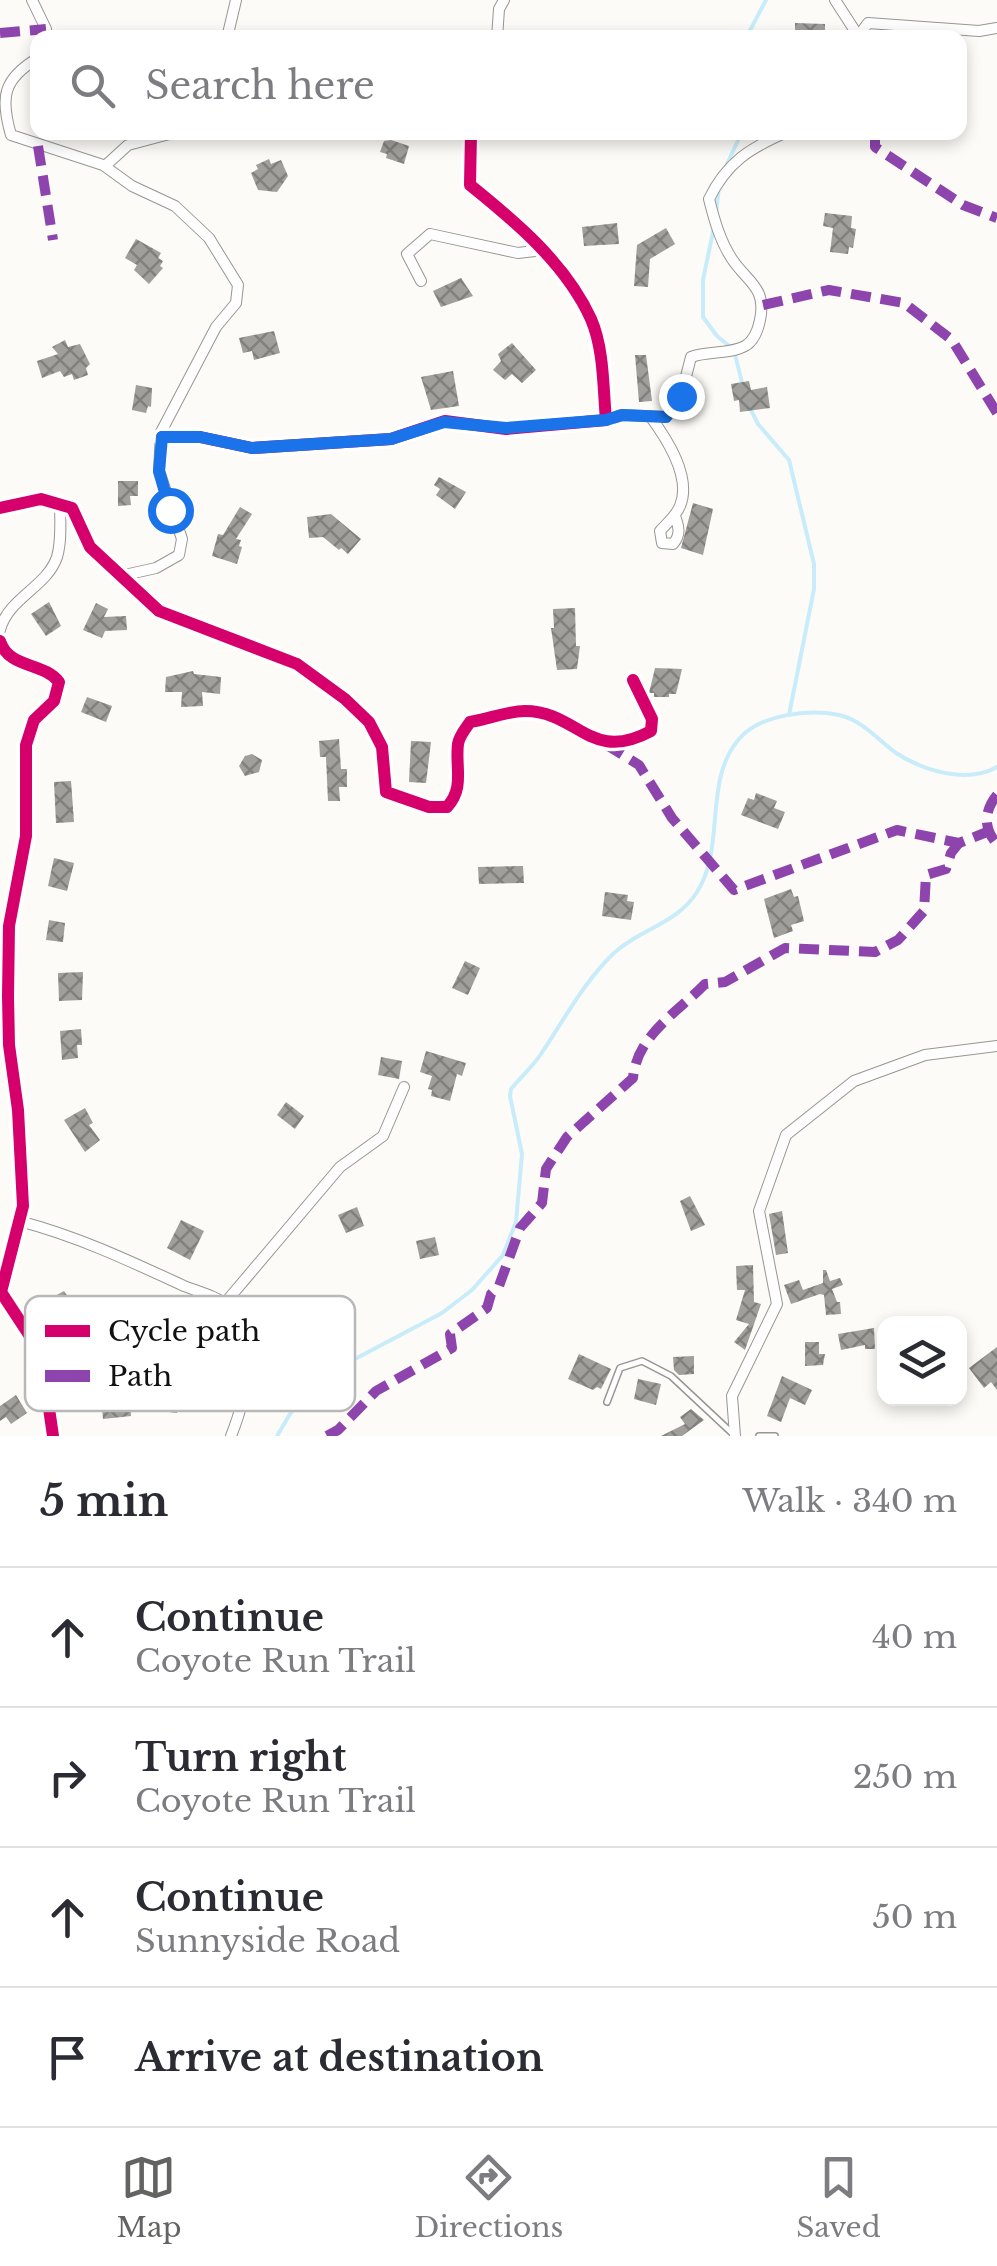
<!DOCTYPE html>
<html lang="en">
<head>
<meta charset="utf-8">
<style>
	:root { --surface:#fff; --page:#f7f7f7; --text:#2b2b33; --muted:#7c7c81; --line:#e1e1e2; --accent:#636362 }
	body { margin:0; font-family:"Libre Baskerville",serif; background:var(--page); color:var(--text) }
	.controls { position:absolute; right:30px; bottom:30px; display:grid; overflow:hidden; border-radius:20px; box-shadow:0 5px 15px #0003 }
	.controls button { width:90px; height:90px; display:grid; place-items:center; padding:0; border:0; border-bottom:2px solid var(--line); background:var(--surface); color:var(--text); font:50px sans-serif }
	.stop { position:absolute; width:30px; height:30px; margin:-22px; border:8px solid #1a73e8; border-radius:50%; background:#fff }
	.stop.end { background:#1a73e8; border-color:#fff; box-shadow:0 2px 10px #0008 }
	.list { margin:0; padding:0; list-style:none }
	h2 { display:flex; justify-content:space-between; align-items:center; height:130px; margin:0; padding:0 40px; font-size:42px }
	h2 small { font-size:32px; font-weight:400; color:var(--muted) }
	.list li { display:grid; grid-template-columns:65px 1fr auto; gap:30px; align-items:center; box-sizing:border-box; height:140px; padding:0 40px; border-top:2px solid var(--line) }
	.list b { display:block; font-size:38px; white-space:nowrap }
	.list p { margin:0; font-size:32px; white-space:nowrap; color:var(--muted) }
	.list em { font-size:32px; font-style:normal; color:var(--muted) }
	.icon { flex:none; width:55px; height:55px; fill:none; stroke:currentColor; stroke-width:2; stroke-linecap:round; stroke-linejoin:round }
	.map { position:relative; flex:none; width:997px; height:1436px; overflow:hidden }
	.search { position:absolute; background:var(--surface); box-shadow:0 5px 15px #0003; left:30px; right:30px; top:30px; height:110px; display:flex; align-items:center; gap:25px; box-sizing:border-box; padding:0 35px; border-radius:20px; color:var(--muted); font-size:38px }
	.sheet { height:690px; background:var(--surface) }
	nav { display:flex; justify-content:space-around; align-items:center; box-sizing:border-box; height:140px; border-top:2px solid var(--line); background:var(--surface); font-size:28px; color:var(--muted) }
	nav a { display:grid; justify-items:center; gap:5px }
	nav .on { color:var(--accent) }
	.map>svg:first-child { display:block }
	.lines { fill:none; stroke-linecap:round; stroke-linejoin:round }
	.stream { stroke:#c9ecfa; stroke-width:4 }
	.building { fill:url(#building-cross-hatch) }
	.service-casing { stroke:#979695; stroke-width:8 }
	.minor-casing { stroke:#979695; stroke-width:12 }
	.service { stroke:#fffefe; stroke-width:5 }
	.minor { stroke:#fffefe; stroke-width:10 }
	.quiet { stroke:#8e44ad; stroke-width:10; stroke-dasharray:20 10; stroke-linecap:butt }
	.cycleway-casing { stroke:#fff; stroke-width:19 }
	.cycleway { stroke:#d6006c; stroke-width:12 }
	.route { stroke:#1a73e8; stroke-width:12 }
	.key { fill:#fff; stroke:#b8b8b8; stroke-width:2.5 }
	.key-label { font-size:28px; fill:#111 }
</style>
</head>
<body>
<div class="map">
<svg width="997" height="1436" viewBox="0 0 997 1436">
	<defs>
		<pattern id="building-cross-hatch" width="8" height="8" patternUnits="userSpaceOnUse" patternTransform="scale(2.5)"><rect width="8" height="8" fill="#a19f9c"/><path d="M0 0l8 8M0 8l8-8" fill="none" stroke="#82807e"/></pattern>
	</defs>
	<rect width="100%" height="100%" fill="#fcfbf7"/>
	<g class="lines">
		<g class="stream">
			<path d="M746,38L766,0"/>
			<path d="M727,164L742,132"/>
			<path d="M716,213L719,187"/>
			<path d="M714,227L703,280V317L717,336L734,350L743,387"/>
			<path d="M751,410L758,424L789,460L814,564V589L789,715"/>
			<path d="M277,1436L290,1414L319,1378L442,1313L472,1290L503,1255L516,1222L522,1154L510,1096L511,1089C521,1077 533,1066 541,1054C564,1020 583,983 613,954C639,929 676,925 697,892C726,847 703,780 739,739C760,714 809,709 839,715C862,720 878,740 896,753C924,771 967,784 997,767"/>
		</g>
	</g>
	<g class="building">
		<path d="M795,23L825,24V38H795Z"/>
		<path d="M391,140L409,146L404,164L386,158L387,154L380,152L384,141Z"/>
		<path d="M269,159L271,164L281,160L288,176L277,192L258,190L251,173L258,169L256,165Z"/>
		<path d="M825,213L852,216L851,228L856,229L853,248L849,247L848,254L830,252L833,228L823,226Z"/>
		<path d="M617,223L619,244L584,246L582,227Z"/>
		<path d="M666,228L675,244L650,259L648,287L634,286L637,245Z"/>
		<path d="M136,239L161,253L158,258L163,261L160,266L163,268L149,284L134,270L137,265L125,258Z"/>
		<path d="M461,278L473,296L441,307L433,291Z"/>
		<path d="M274,331L280,353L254,360L252,351L243,353L239,338Z"/>
		<path d="M65,340L68,347L80,344L90,364L86,368L88,375L74,380L72,374L64,377L60,371L42,378L37,361L58,354L52,347Z"/>
		<path d="M512,343L536,370L522,383L512,374L505,380L493,370L501,361L498,354Z"/>
		<path d="M635,355H646L652,401L639,402Z"/>
		<path d="M453,371L459,406L431,410L421,377Z"/>
		<path d="M749,381L751,390L767,387L770,408L740,412L739,400L734,401L731,384Z"/>
		<path d="M136,385L152,388L151,407L148,406L146,413L132,410Z"/>
		<path d="M439,477L466,492L455,509L436,495L440,489L434,485Z"/>
		<path d="M118,481H138V496H130L131,505L118,506Z"/>
		<path d="M693,503L713,509L703,555L681,548Z"/>
		<path d="M240,507L252,514L236,539L241,540L239,546L242,547L237,564L212,556L218,534L223,535Z"/>
		<path d="M331,514L361,539L348,554L341,548L339,550L323,537L309,538L307,517Z"/>
		<path d="M49,602L61,626L46,636L31,614Z"/>
		<path d="M96,603L108,609L104,617L126,616L127,630L105,631L102,638L83,630Z"/>
		<path d="M575,608L576,646H580L577,669L557,670L551,628H554L553,609Z"/>
		<path d="M655,668L682,669L676,694H669V697H654V693H649Z"/>
		<path d="M193,671L194,674L221,677L220,694L202,692L203,706L181,707L182,692H165L166,677Z"/>
		<path d="M87,697L112,706L106,722L81,712Z"/>
		<path d="M339,739L341,769H347V787H339L340,801H328L326,757H320L319,741Z"/>
		<path d="M411,741L431,742L426,783L409,782Z"/>
		<path d="M252,754L262,760L259,772L245,776L239,766L245,756Z"/>
		<path d="M71,781L74,822L56,823L54,782Z"/>
		<path d="M756,793L777,801L774,808L785,812L778,829L741,815L748,798L754,800Z"/>
		<path d="M54,858L74,863L67,891L48,886Z"/>
		<path d="M523,866L524,883L479,884L478,867Z"/>
		<path d="M791,889L794,897L798,896L804,921L791,925L793,931L774,938L764,899Z"/>
		<path d="M605,892L628,895L627,901L634,902L631,920L602,916Z"/>
		<path d="M49,920L65,923L63,942L46,940Z"/>
		<path d="M465,961L480,968L468,995L452,988Z"/>
		<path d="M83,972L82,1000L59,1001L58,973Z"/>
		<path d="M81,1029L82,1045H77L78,1058L62,1060L60,1031Z"/>
		<path d="M426,1051L466,1063L462,1076L457,1074L450,1101L431,1096L432,1090L428,1089L432,1076L420,1072Z"/>
		<path d="M381,1057L402,1061L399,1079L378,1075Z"/>
		<path d="M286,1102L304,1116L295,1129L277,1115Z"/>
		<path d="M85,1108L93,1123L89,1125L100,1140L85,1152L64,1120Z"/>
		<path d="M690,1196L705,1225L691,1231L680,1201Z"/>
		<path d="M357,1207L364,1226L346,1233L338,1215Z"/>
		<path d="M782,1211L788,1253L776,1255L769,1214Z"/>
		<path d="M181,1220L204,1231L190,1260L167,1248Z"/>
		<path d="M435,1237L439,1255L420,1259L416,1241Z"/>
		<path d="M753,1265L754,1302L761,1304L745,1350L734,1342L749,1324L736,1320L745,1290H737L736,1266Z"/>
		<path d="M823,1270H826L830,1281L840,1278L843,1285L832,1289L837,1302H840L841,1314L826,1315L824,1295L820,1294L791,1304L784,1285L799,1280L803,1290L823,1283Z"/>
		<path d="M64,1291L85,1321L73,1329L66,1317L61,1319L53,1297Z"/>
		<path d="M874,1328L875,1349H865V1345L841,1350L838,1334Z"/>
		<path d="M805,1342H819V1354H825L823,1365L805,1366Z"/>
		<path d="M997,1347V1390L991,1382L984,1388L969,1368Z"/>
		<path d="M579,1354L611,1369L601,1389L597,1387L593,1390L568,1379Z"/>
		<path d="M694,1356V1374L679,1375L674,1370L673,1357Z"/>
		<path d="M157,1370L185,1378L177,1413L169,1412L171,1393L154,1390Z"/>
		<path d="M782,1376L812,1390L805,1405L790,1398L781,1422L767,1416Z"/>
		<path d="M638,1379L661,1384L656,1405L634,1399Z"/>
		<path d="M115,1389L116,1397L130,1396L131,1416L103,1419L100,1390Z"/>
		<path d="M16,1395L27,1413L11,1424L6,1417L0,1421V1406Z"/>
		<path d="M691,1409L704,1420L682,1436H661L685,1424L680,1417Z"/>
	</g>
	<g class="lines">
		<defs>
			<g id="service">
				<path d="M607,1402L620,1368L642,1361L671,1376L733,1434"/>
				<path d="M759,1436H775"/>
			</g>
			<g id="minor">
				<path d="M32,0L46,29L47,38"/>
				<path d="M835,0L857,34"/>
				<path d="M227,38L236,0"/>
				<path d="M497,38L499,9L504,0"/>
				<path d="M857,38L868,23L979,31L997,28"/>
				<path d="M38,58C3,79 0,97 11,135L103,165L132,186L175,206L209,238L238,285L236,303L216,327L161,432L159,471L182,539L179,555L156,568L120,576"/>
				<path d="M105,166L128,145L177,132"/>
				<path d="M421,281L407,254L430,234L518,253L543,250"/>
				<path d="M650,416C667,439 692,477 680,506C676,516 667,523 660,531L662,543L673,544C681,535 679,527 675,516"/>
				<path d="M606,420L622,415L666,417L681,396L691,357C708,351 731,354 745,346C754,341 758,330 760,320C767,287 747,282 732,259C720,241 714,219 709,199C727,162 750,148 787,132"/>
				<path d="M162,437H200L252,448L391,439L445,421L506,429L606,420C603,387 604,349 591,319C566,264 516,222 470,185L471,132"/>
				<path d="M0,508L41,499L72,508L90,547L159,611L297,664L345,699L369,722L382,747L386,792L429,807H447C465,788 455,767 458,744C459,736 466,728 470,722C488,719 508,711 525,711C578,711 590,764 651,731L652,719L633,680"/>
				<path d="M0,630C8,598 47,587 57,557C62,540 60,519 60,502"/>
				<path d="M0,641C9,669 44,662 59,682L54,701L34,720L26,745V836L9,926L8,996L9,1045L18,1110L23,1206L1,1292L41,1353L53,1436"/>
				<path d="M19,1221C77,1236 130,1261 184,1286C196,1291 217,1296 226,1305C260,1339 247,1396 231,1436"/>
				<path d="M225,1303L340,1167L383,1136L404,1087"/>
				<path d="M735,1436L732,1396L777,1304L759,1211L786,1135L854,1081L925,1055L997,1046"/>
			</g>
		</defs>
		<use href="#service" class="service-casing"/>
		<use href="#minor" class="minor-casing"/>
		<use href="#service" class="service"/>
		<use href="#minor" class="minor"/>
		<g class="quiet">
			<path d="M0,33L46,29"/>
			<path d="M875,132V147L963,205L997,218"/>
			<path d="M38,146L53,240"/>
			<path d="M763,305L829,290L904,303L952,340L997,413"/>
			<path d="M605,744L639,765L672,818L734,890L897,830L959,843L987,832"/>
			<path d="M997,795C984,811 983,828 997,844"/>
			<path d="M327,1436L338,1430L376,1391L452,1348L450,1334L487,1308L491,1294L499,1286L520,1228L542,1203L546,1169L567,1137L633,1078C637,1035 678,1012 705,984L725,982L785,948L875,952L898,940L924,911L926,875L946,869L951,853L959,843"/>
		</g>
		<defs>
			<g id="cycleway">
				<path d="M162,437H200L252,448L391,439L445,421L506,429L606,420C603,387 604,349 591,319C566,264 516,222 470,185L471,132"/>
				<path d="M0,508L41,499L72,508L90,547L159,611L297,664L345,699L369,722L382,747L386,792L429,807H447C465,788 455,767 458,744C459,736 466,728 470,722C488,719 508,711 525,711C578,711 590,764 651,731L652,719L633,680"/>
				<path d="M0,641C9,669 44,662 59,682L54,701L34,720L26,745V836L9,926L8,996L9,1045L18,1110L23,1206L1,1292L41,1353L53,1436"/>
			</g>
		</defs>
		<use href="#cycleway" class="cycleway-casing"/>
		<use href="#cycleway" class="cycleway"/>
	</g>
	<g class="lines">
		<path class="route" d="M170,510L159,471L162,437H200L252,448L391,439L444,422L506,428L606,420L622,415L666,417L681,396"/>
	</g>
	<rect x="25" y="1296" width="330" height="115" rx="15" class="key"/>
	<rect x="45" y="1325" width="45" height="12" fill="#d6006c"/>
	<rect x="45" y="1370" width="45" height="12" fill="#8e44ad"/>
	<g class="key-label">
		<text x="108" y="1341">Cycle path</text>
		<text x="108" y="1386">Path</text>
	</g>
</svg>
<div class="controls">
<button><svg class="icon" aria-label="layers" viewBox="0 0 24 24"><path d="M12 4l9 5-9 5-9-5zM3 14l9 5 9-5"/></svg></button>
</div>
<div class="stop" style="left:170px;top:510px"></div>
<div class="stop end" style="left:681px;top:396px"></div>
<div class="search"><svg class="icon" aria-label="search" viewBox="0 0 24 24"><circle cx="10" cy="10" r="6"/><path d="M15 15l6 6"/></svg>Search here</div>
</div>
<section class="sheet">
<h2>5 min<small>Walk · 340 m</small></h2>
<ul class="list">
<li><svg class="icon" aria-label="ahead" viewBox="0 0 24 24"><path d="M12 20V5M6 11l6-6 6 6"/></svg><div><b>Continue</b><p>Coyote Run Trail</p></div><em>40 m</em></li>
<li><svg class="icon" aria-label="right" viewBox="0 0 24 24"><path d="M7 20v-9h11M14 6l5 5-5 5"/></svg><div><b>Turn right</b><p>Coyote Run Trail</p></div><em>250 m</em></li>
<li><svg class="icon" aria-label="ahead" viewBox="0 0 24 24"><path d="M12 20V5M6 11l6-6 6 6"/></svg><div><b>Continue</b><p>Sunnyside Road</p></div><em>50 m</em></li>
<li><svg class="icon" aria-label="arrive" viewBox="0 0 24 24"><path d="M6 21V4h12l-3 4 3 4H6"/></svg><div><b>Arrive at destination</b></div></li>
</ul>
</section>
<nav>
<a class="on"><svg class="icon" aria-label="map" viewBox="0 0 24 24"><path d="M3 6l6-2 6 2 6-2v14l-6 2-6-2-6 2zM9 4v14M15 6v14"/></svg>Map</a>
<a><svg class="icon" aria-label="directions" viewBox="0 0 24 24"><path d="M12 3l9 9-9 9-9-9zM9 14v-3h6M13 9l2 2-2 2"/></svg>Directions</a>
<a><svg class="icon" aria-label="saved" viewBox="0 0 24 24"><path d="M7 4h10v16l-5-4-5 4z"/></svg>Saved</a>
</nav>
</body>
</html>
